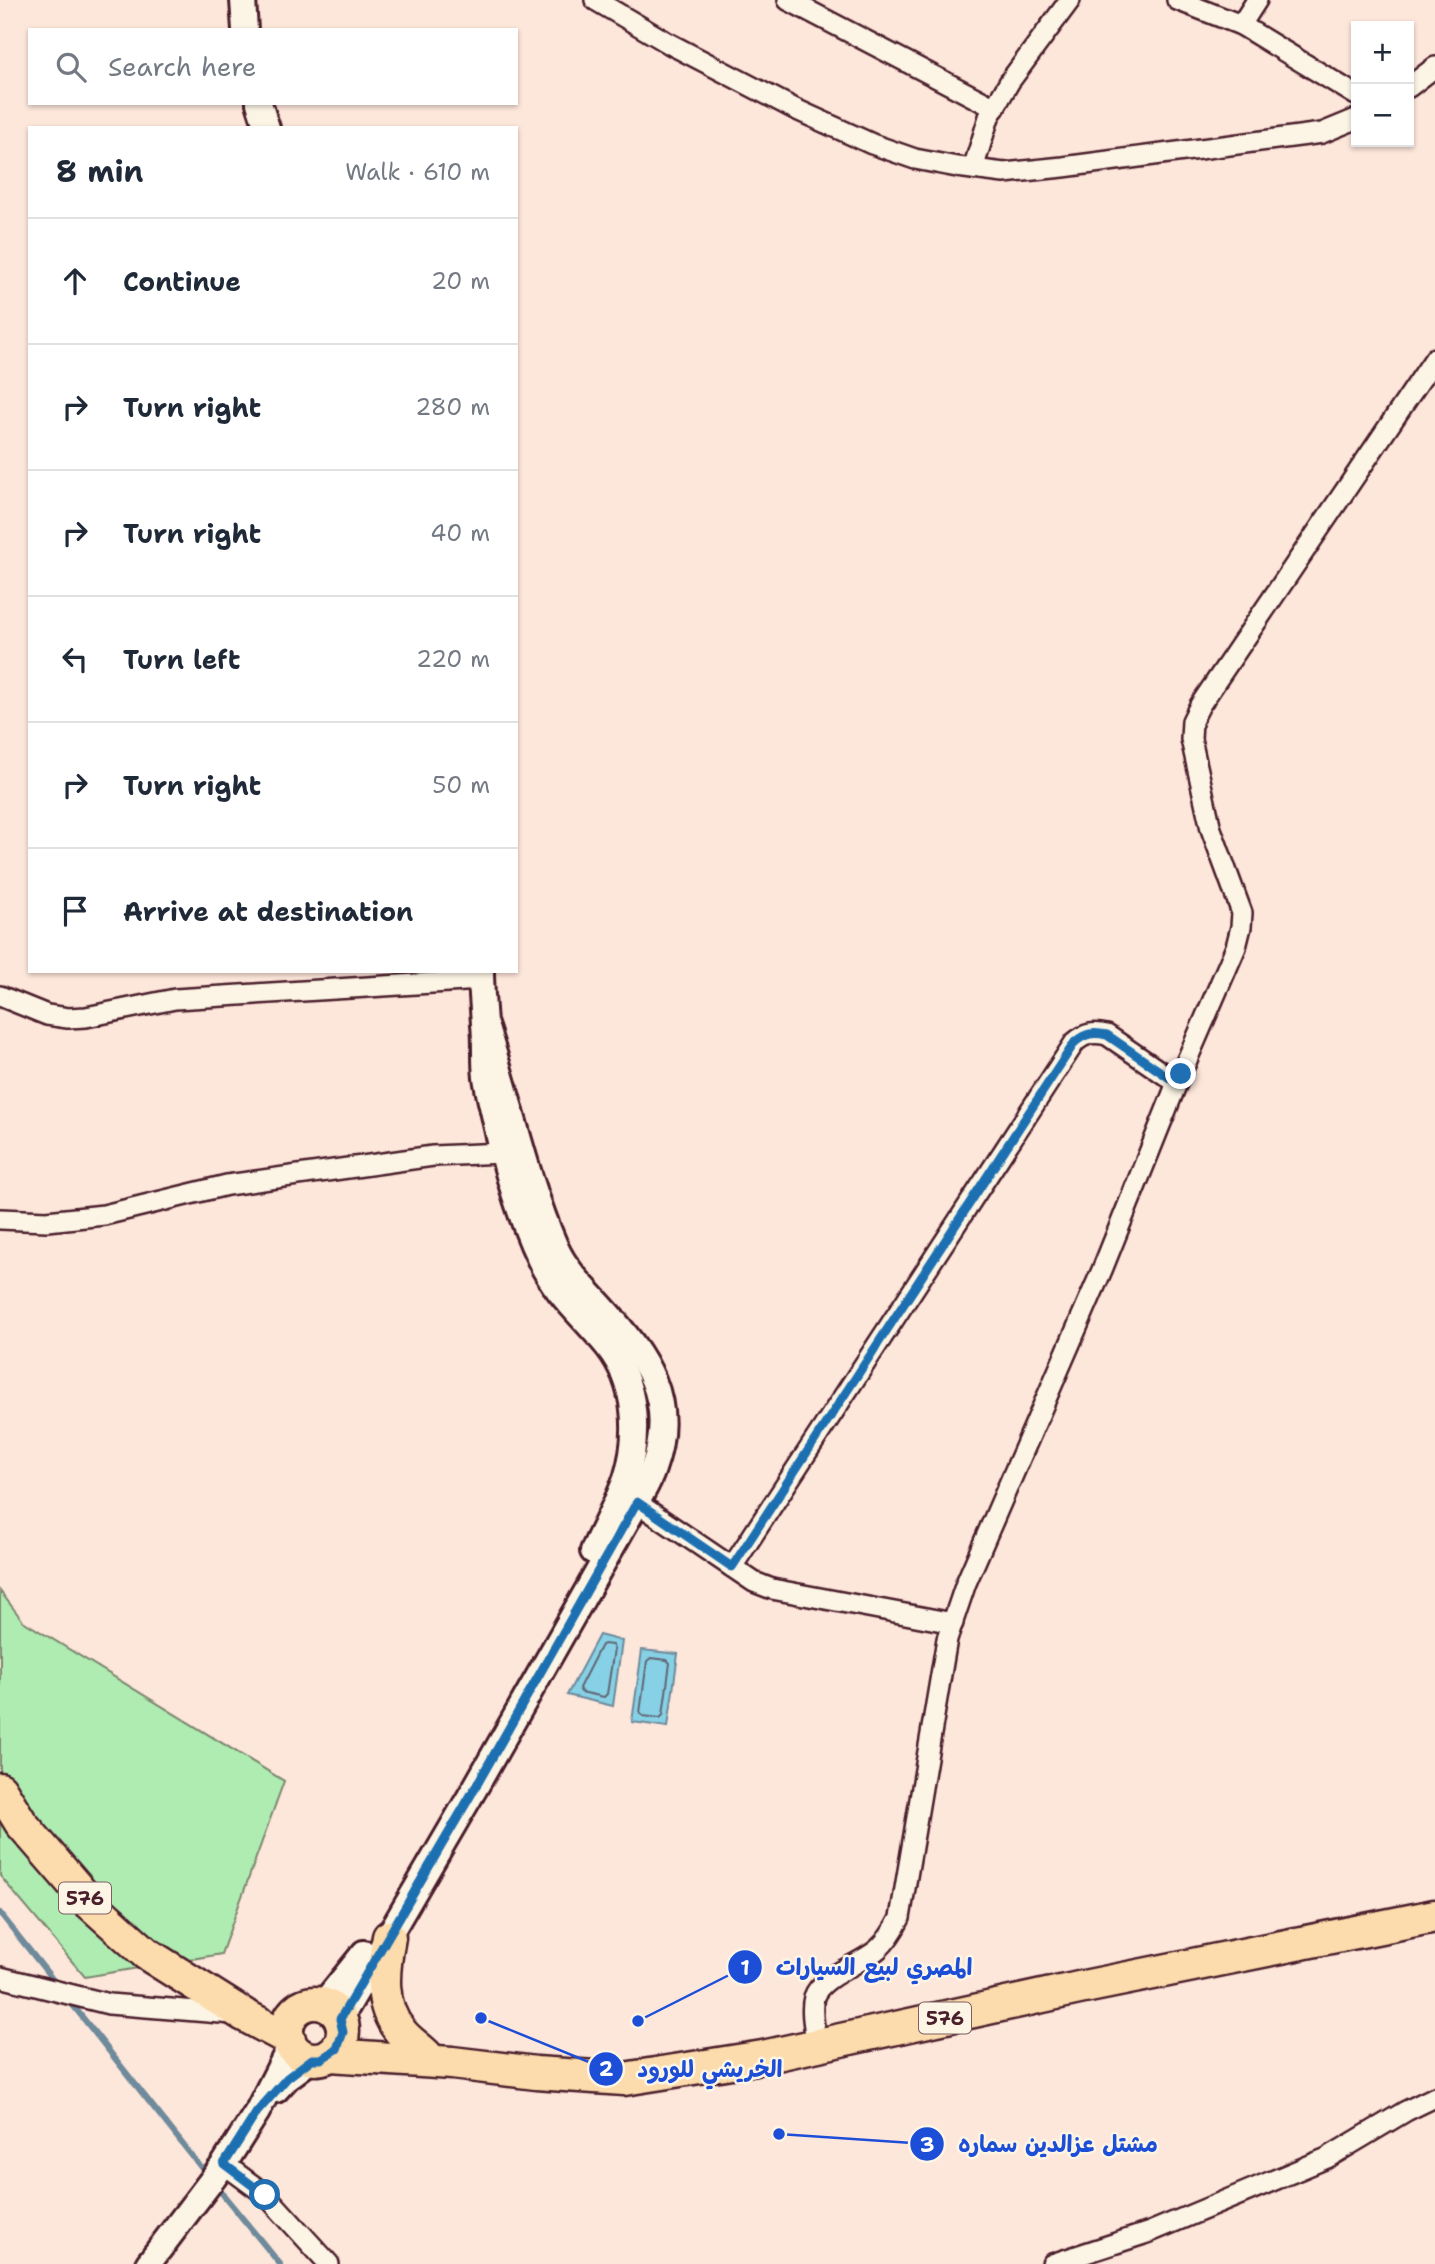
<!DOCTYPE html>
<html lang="en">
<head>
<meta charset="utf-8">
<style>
	:root { --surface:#fff; --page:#f2f2f3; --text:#1f2937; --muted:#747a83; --line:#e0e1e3 }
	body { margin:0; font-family:"Shantell Sans","Playpen Sans Arabic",sans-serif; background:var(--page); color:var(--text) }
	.controls { position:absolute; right:21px; top:21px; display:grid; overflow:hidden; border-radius:0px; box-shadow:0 2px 5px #0004 }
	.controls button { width:63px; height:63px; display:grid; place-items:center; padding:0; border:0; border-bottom:2px solid var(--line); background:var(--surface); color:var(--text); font:35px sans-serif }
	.stop { position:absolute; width:21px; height:21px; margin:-16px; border:5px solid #1f6fb2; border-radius:50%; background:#fff }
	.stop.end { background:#1f6fb2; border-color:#fff; box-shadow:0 2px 7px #0008 }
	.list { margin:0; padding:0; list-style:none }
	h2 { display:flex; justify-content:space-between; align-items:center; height:91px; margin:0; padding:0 28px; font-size:30px }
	h2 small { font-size:23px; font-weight:400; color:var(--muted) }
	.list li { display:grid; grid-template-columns:46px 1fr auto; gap:21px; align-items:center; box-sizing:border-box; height:126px; padding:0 28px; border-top:2px solid var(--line) }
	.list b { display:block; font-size:26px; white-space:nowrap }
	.list em { font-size:23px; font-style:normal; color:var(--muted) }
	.icon { flex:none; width:38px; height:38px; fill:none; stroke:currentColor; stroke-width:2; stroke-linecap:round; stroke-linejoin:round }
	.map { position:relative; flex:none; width:1435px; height:2264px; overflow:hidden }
	.search { position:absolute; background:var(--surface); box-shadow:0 2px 5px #0004; left:28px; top:28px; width:490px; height:77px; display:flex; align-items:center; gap:18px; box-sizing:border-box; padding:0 24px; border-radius:0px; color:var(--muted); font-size:26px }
	.panel { position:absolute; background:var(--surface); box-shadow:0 2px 5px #0004; left:28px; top:126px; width:490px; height:847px; border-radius:0px }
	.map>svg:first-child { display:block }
	.green { fill:#aeecb2; stroke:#7c866e; stroke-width:2 }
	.water { fill:#86d1e5; stroke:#6e8a9b; stroke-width:2 }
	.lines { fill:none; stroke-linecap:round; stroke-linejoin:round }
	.shore { stroke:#626675; stroke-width:2 }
	.stream { stroke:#6e8a9b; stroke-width:6 }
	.minor-casing { stroke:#4a1f2b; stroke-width:24 }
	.tertiary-casing { stroke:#4a1f2b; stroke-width:30 }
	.primary-casing { stroke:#4a1f2b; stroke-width:37 }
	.minor { stroke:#fcf5e5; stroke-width:19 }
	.tertiary { stroke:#fcf5e5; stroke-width:24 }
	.primary { stroke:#fcdcac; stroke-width:32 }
	.route { stroke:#1f6fb2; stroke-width:9 }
	.labels { text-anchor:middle; stroke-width:5; stroke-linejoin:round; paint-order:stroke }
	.shield { fill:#fcf5e5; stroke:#7f5f63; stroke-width:2 }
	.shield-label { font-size:19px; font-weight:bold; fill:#4a1f2b }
	.leader { fill:none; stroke:#1d4ed8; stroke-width:2.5 }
	.callout-dot { fill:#1d4ed8; stroke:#fcf5e5; stroke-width:2.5 }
	.mark-label { font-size:21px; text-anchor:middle; font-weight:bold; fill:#fff }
	.callout-label { font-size:23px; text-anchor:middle; font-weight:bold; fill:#1d4ed8; stroke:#fcf5e5; stroke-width:5; stroke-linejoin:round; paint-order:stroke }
</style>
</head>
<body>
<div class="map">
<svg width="1435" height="2264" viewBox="0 0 1435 2264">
	<rect width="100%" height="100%" fill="#fde6da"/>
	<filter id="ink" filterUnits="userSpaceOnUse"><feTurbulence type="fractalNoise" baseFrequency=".0143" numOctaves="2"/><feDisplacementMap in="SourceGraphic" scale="14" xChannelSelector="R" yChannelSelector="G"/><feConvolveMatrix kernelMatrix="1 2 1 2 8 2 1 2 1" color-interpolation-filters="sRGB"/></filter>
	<g filter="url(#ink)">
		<path class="green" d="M0,1591L23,1621L284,1781L221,1954L85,1977L0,1876Z"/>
		<g class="water">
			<path d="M599,1635L622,1641L613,1706L567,1695Z"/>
			<path d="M642,1650L678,1654L668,1727L632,1722Z"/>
		</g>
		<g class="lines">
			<g class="shore">
				<path d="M604,1644L612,1645L614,1649L607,1694L604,1697L581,1692L579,1688L601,1645Z"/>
				<path d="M651,1658L667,1660L670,1663L663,1715L660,1718L643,1716L640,1713L647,1661Z"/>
			</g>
			<g class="stream">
				<path d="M0,1913L57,1985"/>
				<path d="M68,1999L207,2175"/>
				<path d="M216,2186L280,2264"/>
			</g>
			<defs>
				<g id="minor">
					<path d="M595,0L670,44L795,109L872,144L915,159L957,167L1004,173L1063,167L1322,133L1356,119"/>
					<path d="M788,0L995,108"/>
					<path d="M1177,0L1241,25L1356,95"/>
					<path d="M1241,25L1257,0"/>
					<path d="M1409,87L1435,67"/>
					<path d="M973,169L989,117L1010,81L1070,0"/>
					<path d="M0,996L47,1015L68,1018L86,1017L175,999L481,980"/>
					<path d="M0,1219L47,1221L104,1215L227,1185L433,1156L503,1153"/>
					<path d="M627,1496L754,1582L772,1589L953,1623"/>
					<path d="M732,1567L1075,1042C1086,1033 1093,1032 1107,1035L1177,1083"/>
					<path d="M0,1977L109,2004L233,2014"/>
					<path d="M817,2046C815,2031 810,2012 814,1997C821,1976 861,1964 878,1949C888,1940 894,1930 900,1918L947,1639L966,1583L1102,1270L1177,1083L1236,947L1241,927L1242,913L1211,829L1191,739L1192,721L1200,705L1435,358"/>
					<path d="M224,2164L266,2195L329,2264"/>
					<path d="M1052,2264L1150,2232L1327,2158L1406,2111L1435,2097"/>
				</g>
				<g id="tertiary">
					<path d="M243,0L245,30"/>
					<path d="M259,103L267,128"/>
					<path d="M481,971C481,989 483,1006 484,1024C486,1042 484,1060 486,1077C488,1091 492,1105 495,1119C505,1166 519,1216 540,1260C556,1295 585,1318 608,1347C637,1384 640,1435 626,1479C617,1503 604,1527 593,1551"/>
					<path d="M323,2004L364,1953"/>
					<path d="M340,2019L475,1788L634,1508C640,1495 649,1483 653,1469C678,1400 646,1356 602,1307C585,1288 567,1272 556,1248C525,1177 510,1099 485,1025"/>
					<path d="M276,2090L287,2078L312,2059"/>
					<path d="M148,2264L224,2164L257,2112L291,2045"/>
				</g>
				<g id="primary">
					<path d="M0,1789L21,1823L90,1903L147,1954L244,2015L289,2039"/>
					<path d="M389,1937C383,1969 378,2005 401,2032C408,2041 418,2047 426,2055"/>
					<circle cx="315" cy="2031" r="28"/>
					<path d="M330,2055L452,2063L536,2073L624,2079L763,2057L1079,1988L1435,1916"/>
				</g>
			</defs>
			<use href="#minor" class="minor-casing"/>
			<use href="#tertiary" class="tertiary-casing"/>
			<use href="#primary" class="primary-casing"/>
			<use href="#minor" class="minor"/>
			<use href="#tertiary" class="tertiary"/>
			<use href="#primary" class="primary"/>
		</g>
	</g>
	<g class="lines" filter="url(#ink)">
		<path class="route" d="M265,2195L224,2164L257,2112L287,2078L312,2059H321L337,2049L343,2032L340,2019L475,1788L637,1502L732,1567L1075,1042C1086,1033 1093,1032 1107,1035L1177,1083L1181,1074"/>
	</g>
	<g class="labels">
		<g class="shield">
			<rect x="59" y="1882.5" width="52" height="31" rx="5"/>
			<rect x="919" y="2002.5" width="52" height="31" rx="5"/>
		</g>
		<g class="shield-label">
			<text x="85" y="1905">576</text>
			<text x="945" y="2025">576</text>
		</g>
	</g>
	<path class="leader" d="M638 2021L745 1967M481 2018L606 2069M779 2134L927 2144"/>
	<g class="callout-dot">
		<circle cx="638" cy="2021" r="7"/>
		<circle cx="481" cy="2018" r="7"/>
		<circle cx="779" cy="2134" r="7"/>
		<circle cx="745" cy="1967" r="18"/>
		<circle cx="606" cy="2069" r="18"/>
		<circle cx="927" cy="2144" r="18"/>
	</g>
	<g class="mark-label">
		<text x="745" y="1975">1</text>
		<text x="606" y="2076">2</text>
		<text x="927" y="2152">3</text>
	</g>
	<g class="callout-label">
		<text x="874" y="1975">المصري لبيع السيارات</text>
		<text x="710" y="2077">الخريشي للورود</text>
		<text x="1058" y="2152">مشتل عزالدين سماره</text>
	</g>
</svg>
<div class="controls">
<button>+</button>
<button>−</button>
</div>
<div class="stop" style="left:265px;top:2195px"></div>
<div class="stop end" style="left:1181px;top:1074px"></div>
<div class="search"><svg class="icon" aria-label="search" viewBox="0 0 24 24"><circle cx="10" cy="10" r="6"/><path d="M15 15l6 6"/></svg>Search here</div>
<section class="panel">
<h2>8 min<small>Walk · 610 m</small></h2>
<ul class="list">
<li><svg class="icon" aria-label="ahead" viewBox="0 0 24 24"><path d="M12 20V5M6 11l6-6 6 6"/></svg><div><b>Continue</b></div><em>20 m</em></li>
<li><svg class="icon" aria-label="right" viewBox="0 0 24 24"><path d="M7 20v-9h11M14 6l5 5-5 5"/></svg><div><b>Turn right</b></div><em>280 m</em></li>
<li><svg class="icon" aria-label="right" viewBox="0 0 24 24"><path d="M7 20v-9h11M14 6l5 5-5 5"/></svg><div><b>Turn right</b></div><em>40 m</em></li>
<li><svg class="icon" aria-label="left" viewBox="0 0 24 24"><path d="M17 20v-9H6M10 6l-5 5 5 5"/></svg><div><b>Turn left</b></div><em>220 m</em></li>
<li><svg class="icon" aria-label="right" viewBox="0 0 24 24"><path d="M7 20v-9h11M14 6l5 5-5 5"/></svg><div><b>Turn right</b></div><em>50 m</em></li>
<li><svg class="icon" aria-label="arrive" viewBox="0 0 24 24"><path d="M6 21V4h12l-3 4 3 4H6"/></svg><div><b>Arrive at destination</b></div></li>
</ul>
</section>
</div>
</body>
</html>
